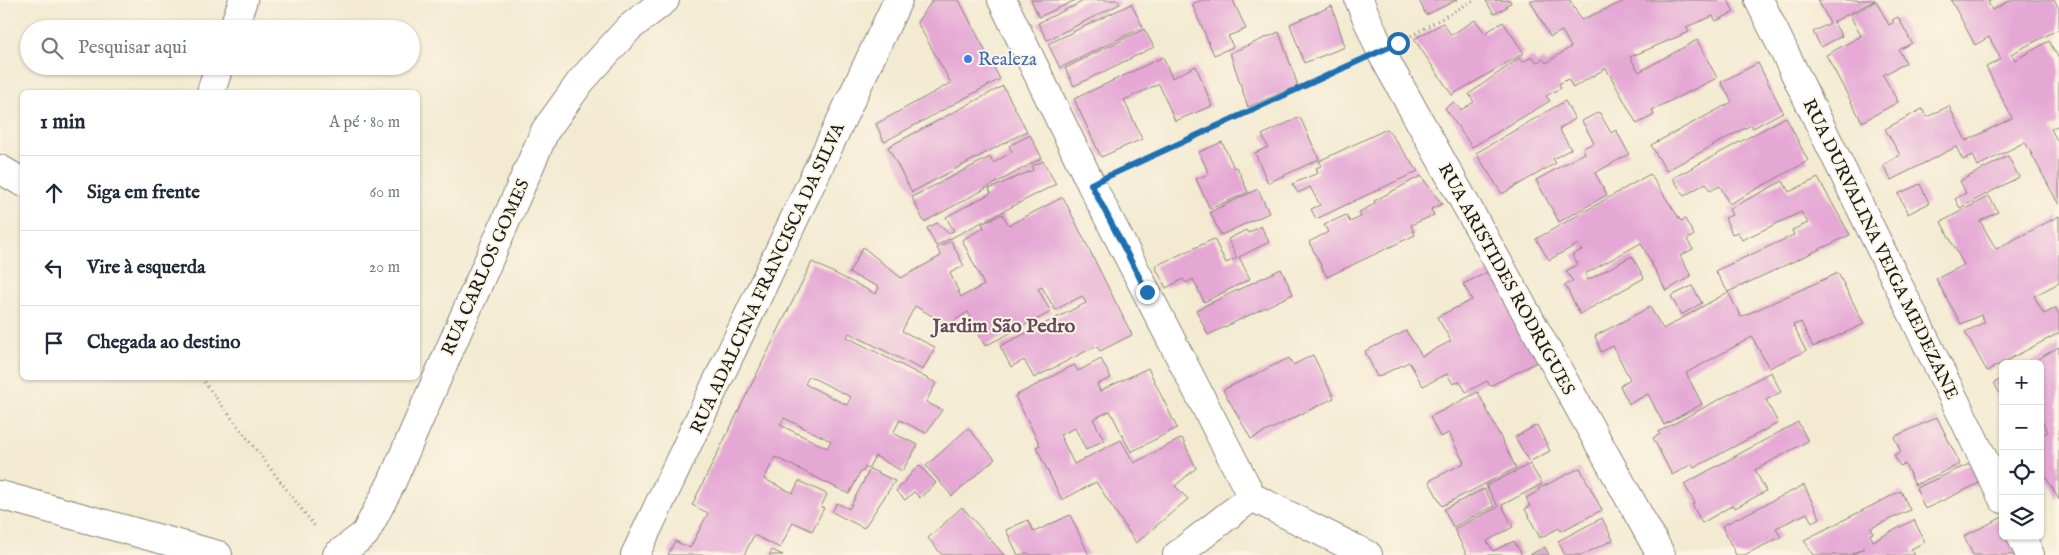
<!DOCTYPE html>
<html lang="pt">
<head>
<meta charset="utf-8">
<style>
	:root { --surface:#fff; --page:#f2f2f3; --text:#1f2937; --muted:#747a83; --line:#e0e1e3 }
	body { margin:0; font-family:"IM FELL English",serif; background:var(--page); color:var(--text) }
	.controls { position:absolute; right:15px; bottom:15px; display:grid; overflow:hidden; border-radius:8px; box-shadow:0 1px 4px #0004 }
	.controls button { width:45px; height:45px; display:grid; place-items:center; padding:0; border:0; border-bottom:1px solid var(--line); background:var(--surface); color:var(--text); font:25px sans-serif }
	.stop { position:absolute; width:15px; height:15px; margin:-11px; border:4px solid #1f6fb2; border-radius:50%; background:#fff }
	.stop.end { background:#1f6fb2; border-color:#fff; box-shadow:0 1px 5px #0008 }
	.list { margin:0; padding:0; list-style:none }
	h2 { display:flex; justify-content:space-between; align-items:center; height:65px; margin:0; padding:0 20px; font-size:21px }
	h2 small { font-size:16px; font-weight:400; color:var(--muted) }
	.list li { display:grid; grid-template-columns:32px 1fr auto; gap:15px; align-items:center; box-sizing:border-box; height:75px; padding:0 20px; border-top:1px solid var(--line) }
	.list b { display:block; font-size:19px; white-space:nowrap }
	.list em { font-size:16px; font-style:normal; color:var(--muted) }
	.icon { flex:none; width:28px; height:28px; fill:none; stroke:currentColor; stroke-width:2; stroke-linecap:round; stroke-linejoin:round }
	.map { position:relative; flex:none; width:2059px; height:555px; overflow:hidden }
	.search { position:absolute; background:var(--surface); box-shadow:0 1px 4px #0004; left:20px; top:20px; width:400px; height:55px; display:flex; align-items:center; gap:12px; box-sizing:border-box; padding:0 18px; border-radius:28px; color:var(--muted); font-size:19px }
	.panel { position:absolute; background:var(--surface); box-shadow:0 1px 4px #0004; left:20px; top:90px; width:400px; height:290px; border-radius:8px }
	.map>svg:first-child { display:block }
	.building { fill:#e5a8d5; fill-rule:evenodd }
	.lines { fill:none; stroke-linecap:round; stroke-linejoin:round }
	.minor-casing { stroke:#888376; stroke-width:30 }
	.path { stroke:#888376; stroke-width:3; stroke-dasharray:1 4; stroke-linecap:butt }
	.minor { stroke:#fff; stroke-width:28 }
	.route { stroke:#1f6fb2; stroke-width:6 }
	.shop-dot { fill:#3f7fe0; stroke:#fcf5e5; stroke-width:2 }
	.labels { text-anchor:middle; stroke-width:4; stroke-linejoin:round; paint-order:stroke }
	.shop-label { font-size:18px; fill:#366cbe; stroke:#fcf5e5; text-anchor:start }
	.street-label { font-size:18px; fill:#1c1c1c; stroke:#fcf5e5 }
	.quarter-label { font-size:20px; font-weight:bold; fill:#624d5d; stroke:#fcf5e5 }
</style>
</head>
<body>
<div class="map">
<svg width="2059" height="555" viewBox="0 0 2059 555">
	<rect width="100%" height="100%" fill="#fcf5e5"/>
	<filter id="ink" filterUnits="userSpaceOnUse"><feTurbulence type="fractalNoise" baseFrequency=".02" numOctaves="2"/><feDisplacementMap in="SourceGraphic" scale="10" xChannelSelector="R" yChannelSelector="G"/><feConvolveMatrix kernelMatrix="1 2 1 2 8 2 1 2 1" color-interpolation-filters="sRGB"/></filter>
	<filter id="wash" filterUnits="userSpaceOnUse"><feTurbulence type="fractalNoise" baseFrequency=".0096" numOctaves="4" result="noise"/><feDisplacementMap in="SourceGraphic" scale="20" xChannelSelector="R" yChannelSelector="G"/><feGaussianBlur stdDeviation="1.12" result="paint"/><feColorMatrix in="noise" values="0 0 0 0 0 0 0 0 0 0 0 0 0 0 0 0 0 1.4 0 .05"/><feComposite in="paint" operator="in"/></filter>
	<g filter="url(#wash)">
		<rect width="100%" height="100%" fill="#f3ead1"/>
		<g id="blocks">
			<g class="building">
				<path d="M933,0H959L1000,79L884,142L876,124L951,83L917,22Z"/>
				<path d="M1031,0H1076L1039,17Z"/>
				<path d="M1086,0H1118L1120,4L1047,40L1038,23Z"/>
				<path d="M1202,0H1233L1246,29L1228,36L1233,47L1214,55L1192,4Z"/>
				<path d="M1419,0H1457L1426,15Z"/>
				<path d="M1510,0L1511,3L1506,5L1507,7L1494,14L1486,1Z"/>
				<path d="M1530,0H1570L1581,20L1627,0H1728L1734,12L1716,21L1713,16L1686,27L1689,32L1630,57L1639,72L1697,40L1717,78L1652,110L1654,115L1637,124L1606,68L1573,88L1568,79L1559,84L1561,88L1546,96L1550,101L1472,147L1445,108L1454,102L1461,110L1474,102L1469,94L1519,58L1522,62L1532,57L1537,62L1543,59L1546,63L1571,47L1562,31L1550,37Z"/>
				<path d="M1818,0H1875L1833,22L1842,36L1821,47L1813,32L1830,23Z"/>
				<path d="M1951,0H1992L1988,2L1992,10L2011,0H2054L2059,8V29L2011,54L2015,60L2049,41L2059,59V125L2051,129L2059,144V205L2025,142L1978,166L1973,155L1963,160L1956,147L1891,180L1883,165L1900,155L1885,129L1922,109L1927,117L1949,106L1966,141L2012,118L1986,67L2001,59L1989,37L1975,45Z"/>
				<path d="M1876,1L1889,25L1894,22L1892,20L1898,17L1912,43L1899,50L1906,63L1883,75L1898,102L1862,122L1826,55L1861,36L1850,15Z"/>
				<path d="M1131,4L1143,27L1060,68L1048,44Z"/>
				<path d="M1332,6L1345,47L1304,63L1290,24Z"/>
				<path d="M1475,20L1485,33L1503,22L1524,53L1452,95L1414,39L1443,23L1451,35Z"/>
				<path d="M1144,29L1154,47L1074,86L1065,68Z"/>
				<path d="M1279,32L1298,86L1248,107L1230,53Z"/>
				<path d="M1163,57L1172,78L1196,66L1212,106L1175,121L1159,84L1124,100L1142,139L1101,157L1074,99Z"/>
				<path d="M1758,63L1783,112L1753,128L1751,125L1666,171L1651,145L1732,102L1721,82Z"/>
				<path d="M1003,86L1027,131L912,192L888,147Z"/>
				<path d="M1565,101L1575,119L1559,129L1571,149L1553,159L1556,163L1502,194L1476,153Z"/>
				<path d="M1599,112L1611,133L1616,130L1629,154L1595,173L1607,195L1559,222L1536,180L1585,153L1583,148L1594,143L1582,121Z"/>
				<path d="M1300,117L1319,159L1268,183L1255,153L1268,147L1262,135Z"/>
				<path d="M1786,117L1808,161L1729,204L1720,186L1710,191L1706,183L1684,196L1673,178Z"/>
				<path d="M1387,129L1418,171L1316,219L1311,209L1320,205L1310,187L1298,193L1292,184L1318,173L1316,168L1321,166L1319,161Z"/>
				<path d="M1030,135L1042,158L924,222L912,197L990,157L993,163L1012,152L1009,146Z"/>
				<path d="M1222,142L1234,168L1237,167L1248,192L1210,209L1196,179L1209,174L1199,152Z"/>
				<path d="M2008,156L2019,177L1960,208L1955,199L1966,193L1960,181Z"/>
				<path d="M1043,161L1056,184L936,246L927,228L937,223L948,233L954,231L946,217L991,193L989,189L1033,170L1032,166Z"/>
				<path d="M1650,174L1681,221L1685,219L1694,235L1687,240L1693,249L1680,256L1691,276L1666,291L1641,243L1585,274L1588,280L1632,256L1644,278L1580,314L1565,285L1573,281L1566,271L1578,264L1572,255L1582,250L1578,244L1549,260L1536,239Z"/>
				<path d="M1421,176L1442,204L1431,209L1434,215L1411,225L1415,235L1327,277L1309,242L1328,232L1324,225L1346,215L1350,222L1361,217L1359,212L1375,204L1374,201Z"/>
				<path d="M1818,178L1850,235L1728,292L1715,271L1794,235L1792,230L1808,223L1801,212L1742,240L1738,232L1732,234L1725,218L1732,215L1729,209L1783,181L1789,192Z"/>
				<path d="M1920,184L1929,203L1908,214L1898,194Z"/>
				<path d="M1258,189L1269,213L1221,235L1210,212Z"/>
				<path d="M1989,196L1998,212L1980,221L1996,249L2059,216V283L2034,296L2044,314L2056,308L2059,314V333L1987,371L1965,332L1985,322L1981,315L1961,324L1936,279L1964,265L1941,222Z"/>
				<path d="M1063,197L1132,335L1100,351L1096,346L1034,378L1024,360L1011,367L1000,346L1086,303L1082,296L1055,310L1042,287L1038,289L1051,312L985,346L968,312L948,325L915,306L902,331L935,347L923,370L849,333L847,337L936,383L926,402L942,410L926,433L900,420L893,433L918,445L902,471L875,456L868,469L865,467L863,472L861,471L849,494L775,457L764,479L793,493L799,481L827,494L821,507L824,508L812,531L793,522L780,548L754,535L744,555H668L675,541L690,548L708,513L692,505L812,262L876,294L879,287L849,273L863,247L901,278L941,256L937,248L951,241L964,266L950,273L961,297L984,285L962,240L984,228L982,224L1002,214L1009,225ZM809,376L851,397L847,405L805,384ZM784,418L831,441L827,448L780,425Z"/>
				<path d="M1261,226L1269,242L1239,257L1250,279L1204,302L1193,279L1186,283L1183,279L1166,288L1155,266L1214,239L1226,263L1237,258L1228,239L1246,230L1248,233Z"/>
				<path d="M1281,269L1293,294L1208,335L1196,310Z"/>
				<path d="M1492,270L1545,358L1490,386L1487,381L1466,392L1460,381L1453,384L1447,374L1423,386L1409,362L1377,377L1365,351L1406,331L1422,356L1451,341L1437,317L1472,300L1463,284Z"/>
				<path d="M1838,273L1864,324L1813,347L1801,322L1793,325L1806,351L1769,368L1752,337L1686,373L1702,404L1664,425L1648,394L1629,404L1620,386L1630,379L1613,346L1601,352L1595,336L1650,307L1663,329L1728,292L1741,317Z"/>
				<path d="M1692,286L1702,303L1681,315L1671,296Z"/>
				<path d="M2059,347V500L2040,467V435L2048,432L2040,418V403L2042,402L2040,399V364H2029Z"/>
				<path d="M1313,355L1334,398L1251,439L1223,390L1289,358L1293,365Z"/>
				<path d="M1101,359L1111,378L1097,384L1100,391L1148,368L1177,428L1131,452L1110,411L1093,419L1104,440L1086,450L1075,428L1060,435L1074,464L1121,440L1134,463L1182,438L1196,468L1175,486L1188,499L1136,543L1096,482L1062,500L1036,447L1040,445L1015,396L1074,365L1078,371Z"/>
				<path d="M1771,372L1781,392L1766,400L1778,423L1694,468L1692,464L1672,475L1653,438L1660,434L1658,432Z"/>
				<path d="M2003,378V399L1994,383Z"/>
				<path d="M1478,392L1516,468L1442,506L1429,481L1464,463L1449,433L1440,437L1430,417Z"/>
				<path d="M1937,417L1960,464L1915,485L1905,464L1900,466L1894,455L1901,452L1894,437Z"/>
				<path d="M1798,422L1808,441L1755,470L1766,491L1735,508L1733,505L1702,523L1692,504L1695,503L1684,484Z"/>
				<path d="M1537,425L1550,451L1529,462L1515,437Z"/>
				<path d="M968,428L995,459L952,496L926,466Z"/>
				<path d="M1978,460L1988,479L1925,509L1916,488Z"/>
				<path d="M1530,464L1542,484L1502,505L1513,527L1487,541L1493,551L1514,541L1522,555H1467L1454,529L1498,507L1486,486Z"/>
				<path d="M919,465L936,483L920,498L914,492L905,500L896,491Z"/>
				<path d="M1580,468L1602,510L1561,531L1559,528L1540,538L1525,509L1530,506L1526,498L1539,491L1538,489Z"/>
				<path d="M870,469L895,481L864,528L832,512L837,503L849,509Z"/>
				<path d="M1804,485L1820,518L1812,522L1807,513L1776,528L1781,537L1744,555H1736L1722,526Z"/>
				<path d="M1484,489L1494,506L1453,527L1444,509Z"/>
				<path d="M1901,491L1910,510L1871,528L1873,533L1870,534L1873,541L1914,520L1925,542L1911,549L1915,555H1852L1864,548L1849,555H1813L1804,540Z"/>
				<path d="M962,507L1004,555H942L928,538Z"/>
				<path d="M1070,515L1089,555H1030L1028,553L1018,555L1006,530L1028,520L1034,532Z"/>
				<path d="M2003,517V536H2014L2023,555H1973L1964,536Z"/>
				<path d="M1602,518L1613,540L1582,555H1565L1558,541Z"/>
				<path d="M1545,547L1549,555H1530L1537,551Z"/>
				<path d="M772,550L783,555H769Z"/>
			</g>
		</g>
	</g>
	<g filter="url(#ink)">
		<use href="#blocks" fill-opacity="0" stroke="#888376" stroke-width="1"/>
		<g class="lines">
			<defs>
				<g id="minor">
					<path d="M1002,0L1091,184L1252,497L1368,555"/>
					<path d="M1359,0L1381,52L1661,555"/>
					<path d="M1759,0L2003,499"/>
					<path d="M233,29L243,0"/>
					<path d="M211,92L219,66"/>
					<path d="M0,169L22,182"/>
					<path d="M0,495L218,555"/>
					<path d="M2021,536L2030,555"/>
					<path d="M337,555L365,534L391,484L545,131L581,81L629,28L665,0"/>
					<path d="M635,555L898,0"/>
					<path d="M1177,555L1252,497"/>
				</g>
			</defs>
			<use href="#minor" class="minor-casing"/>
			<g class="path">
				<path d="M1411,36L1474,0"/>
				<path d="M1121,170L1352,65"/>
				<path d="M201,378L316,528"/>
			</g>
			<use href="#minor" class="minor"/>
		</g>
	</g>
	<g class="lines" filter="url(#ink)">
		<path class="route" d="M1147,292L1091,184L1398,43"/>
	</g>
	<circle class="shop-dot" cx="968" cy="59" r="5"/>
	<g class="labels">
		<g class="shop-label">
			<text x="978" y="65">Realeza</text>
		</g>
		<g class="street-label">
			<text transform="translate(1881 249) rotate(64)" y="6">RUA DURVALINA VEIGA MEDEZANE</text>
			<text transform="translate(485 267) rotate(-66)" y="6">RUA CARLOS GOMES</text>
			<text transform="translate(767 278) rotate(-65)" y="6">RUA ADALCINA FRANCISCA DA SILVA</text>
			<text transform="translate(1507 279) rotate(61)" y="6">RUA ARISTIDES RODRIGUES</text>
		</g>
		<g class="quarter-label">
			<text x="1004" y="332">Jardim São Pedro</text>
		</g>
	</g>
</svg>
<div class="controls">
<button>+</button>
<button>−</button>
<button><svg class="icon" aria-label="locate" viewBox="0 0 24 24"><circle cx="12" cy="12" r="6"/><path d="M12 2v4M12 18v4M2 12h4M18 12h4"/></svg></button>
<button><svg class="icon" aria-label="layers" viewBox="0 0 24 24"><path d="M12 4l9 5-9 5-9-5zM3 14l9 5 9-5"/></svg></button>
</div>
<div class="stop" style="left:1398px;top:43px"></div>
<div class="stop end" style="left:1147px;top:292px"></div>
<div class="search"><svg class="icon" aria-label="search" viewBox="0 0 24 24"><circle cx="10" cy="10" r="6"/><path d="M15 15l6 6"/></svg>Pesquisar aqui</div>
<section class="panel">
<h2>1 min<small>A pé · 80 m</small></h2>
<ul class="list">
<li><svg class="icon" aria-label="ahead" viewBox="0 0 24 24"><path d="M12 20V5M6 11l6-6 6 6"/></svg><div><b>Siga em frente</b></div><em>60 m</em></li>
<li><svg class="icon" aria-label="left" viewBox="0 0 24 24"><path d="M17 20v-9H6M10 6l-5 5 5 5"/></svg><div><b>Vire à esquerda</b></div><em>20 m</em></li>
<li><svg class="icon" aria-label="arrive" viewBox="0 0 24 24"><path d="M6 21V4h12l-3 4 3 4H6"/></svg><div><b>Chegada ao destino</b></div></li>
</ul>
</section>
</div>
</body>
</html>
